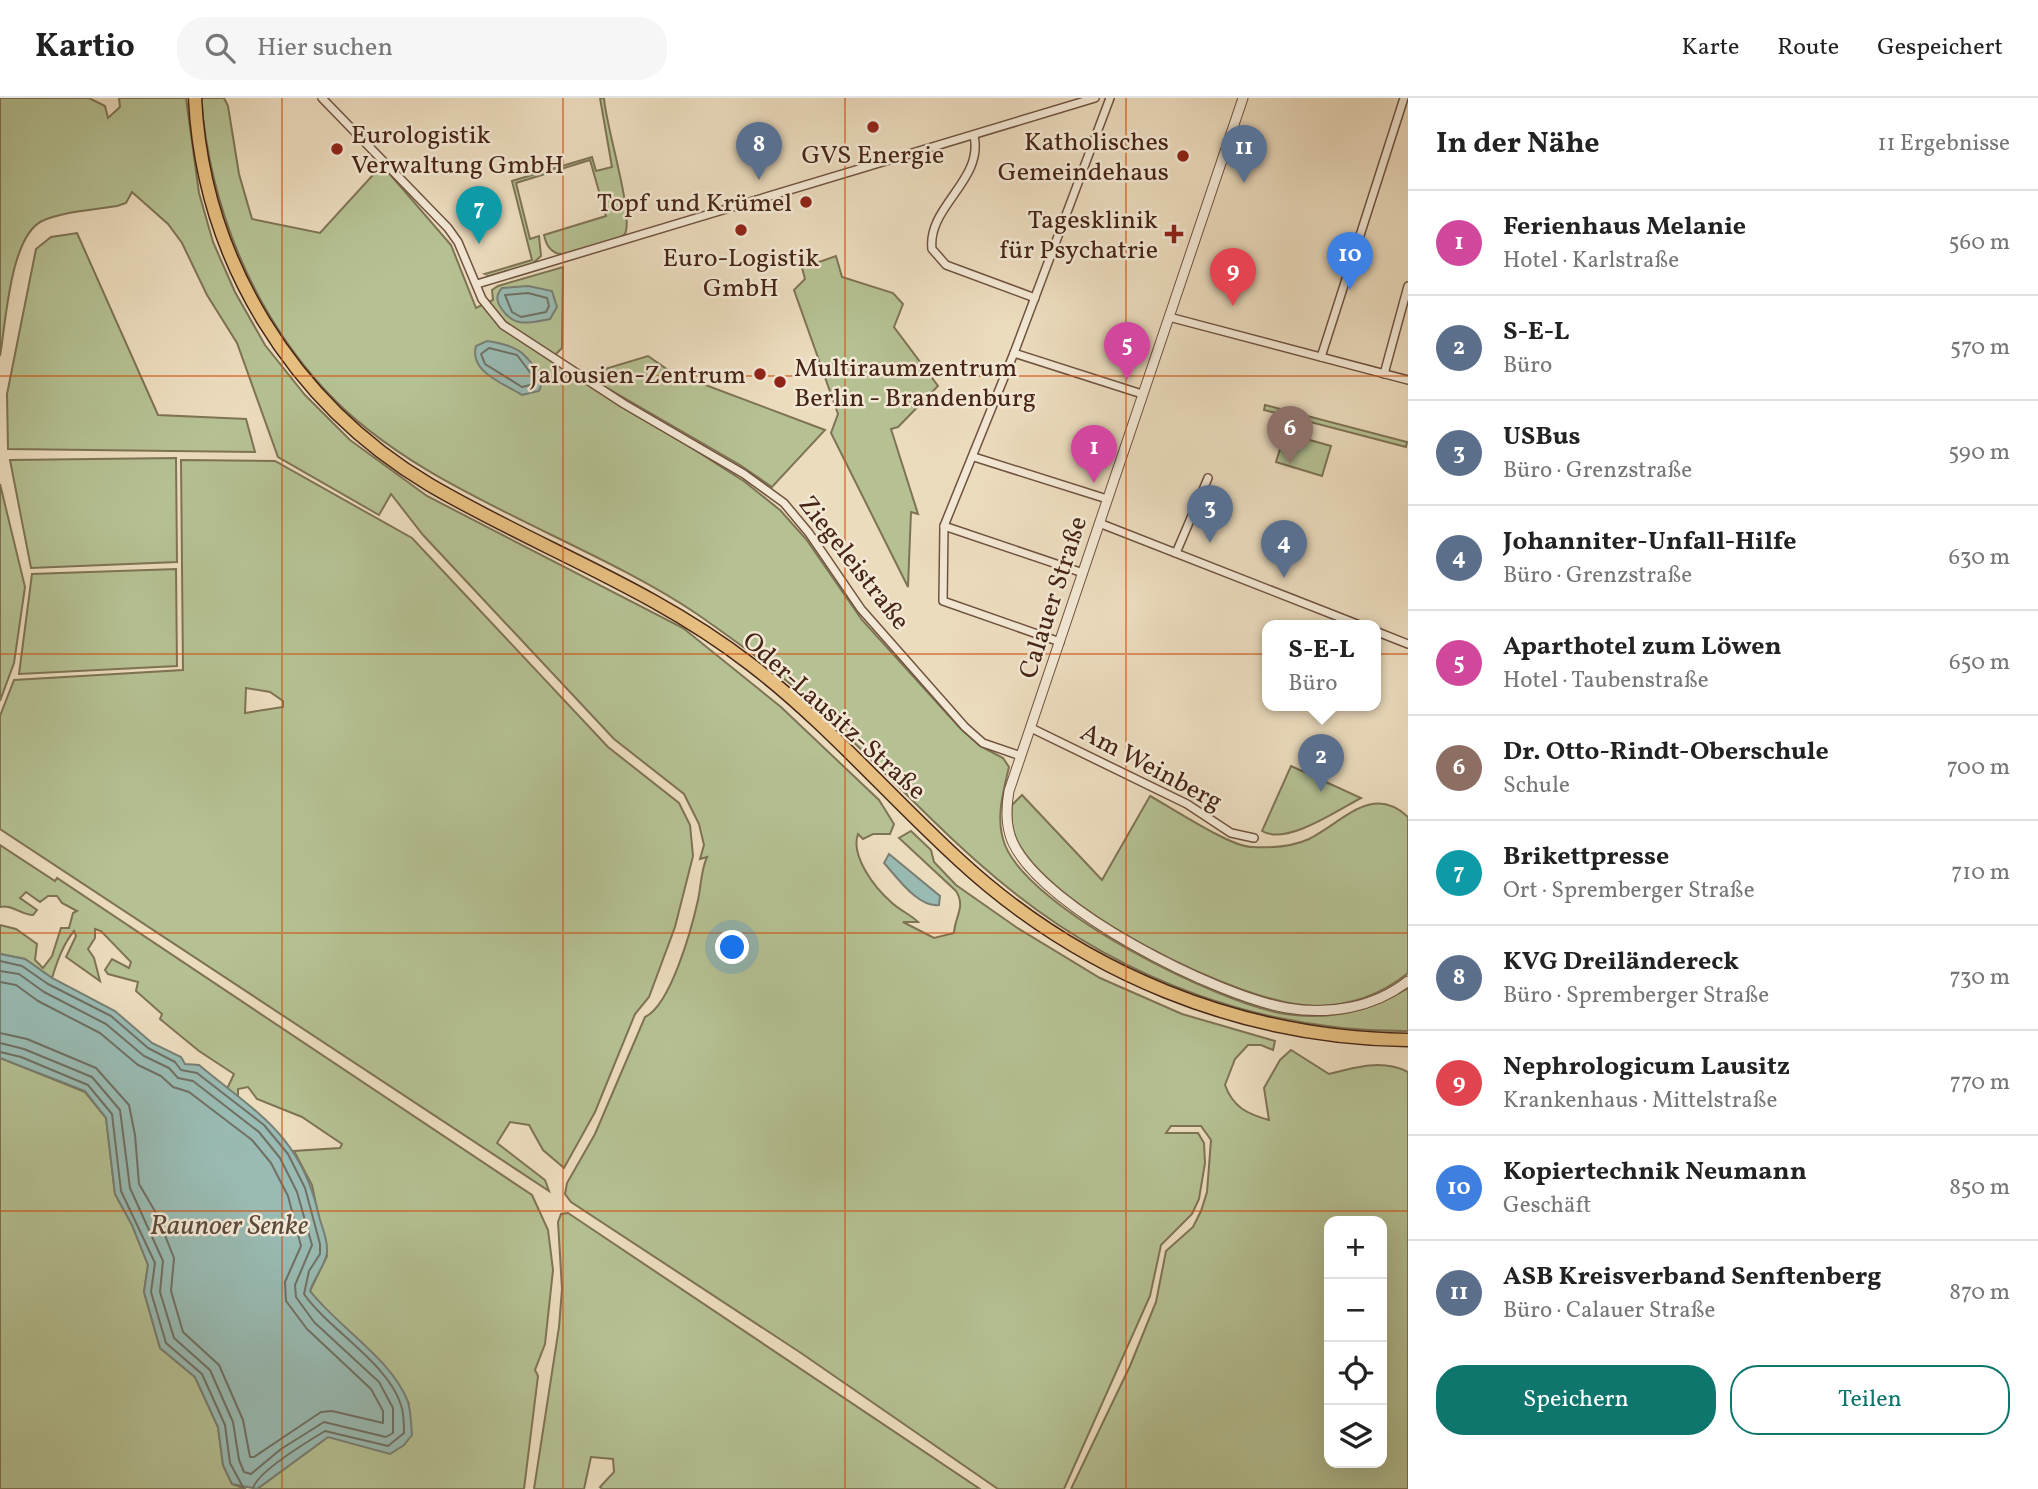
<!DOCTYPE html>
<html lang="de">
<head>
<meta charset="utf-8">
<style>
	:root { --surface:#fff; --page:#f6f6f6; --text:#222; --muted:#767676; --line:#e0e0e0; --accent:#0f766e }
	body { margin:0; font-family:Vollkorn,serif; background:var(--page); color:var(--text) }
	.controls { position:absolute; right:21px; bottom:21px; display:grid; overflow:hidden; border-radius:14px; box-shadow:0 7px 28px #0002 }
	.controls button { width:63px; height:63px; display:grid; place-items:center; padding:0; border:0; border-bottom:2px solid var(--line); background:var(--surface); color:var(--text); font:35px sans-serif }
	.you { position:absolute; left:733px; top:850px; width:24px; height:24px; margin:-18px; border:5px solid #fff; border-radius:50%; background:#1a73e8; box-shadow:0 0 0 10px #1a73e833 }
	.badge { display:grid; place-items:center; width:46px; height:46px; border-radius:50%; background:var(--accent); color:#fff; font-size:23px; font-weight:700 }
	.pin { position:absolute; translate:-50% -58px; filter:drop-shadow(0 2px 4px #0008) }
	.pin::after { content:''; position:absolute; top:37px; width:24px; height:21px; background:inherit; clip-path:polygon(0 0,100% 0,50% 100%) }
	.popup { position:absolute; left:1262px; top:522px; width:119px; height:91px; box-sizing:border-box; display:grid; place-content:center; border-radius:14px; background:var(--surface); filter:drop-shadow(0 2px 5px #0005); font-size:23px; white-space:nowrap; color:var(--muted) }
	.popup b { font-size:26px; color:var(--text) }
	.popup::after { content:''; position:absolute; left:50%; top:100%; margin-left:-14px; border:14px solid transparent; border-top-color:var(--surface) }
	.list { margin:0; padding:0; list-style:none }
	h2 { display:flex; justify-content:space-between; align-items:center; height:91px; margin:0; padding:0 28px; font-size:30px }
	h2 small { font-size:23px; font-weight:400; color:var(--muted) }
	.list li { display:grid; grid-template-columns:46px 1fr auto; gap:21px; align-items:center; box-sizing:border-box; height:105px; padding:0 28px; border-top:2px solid var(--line) }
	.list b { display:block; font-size:26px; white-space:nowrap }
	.list p { margin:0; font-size:23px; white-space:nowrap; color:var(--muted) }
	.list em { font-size:23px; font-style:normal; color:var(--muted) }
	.actions { display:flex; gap:14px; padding:21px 28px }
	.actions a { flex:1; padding:16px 0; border:2px solid var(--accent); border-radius:28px; text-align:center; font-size:24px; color:var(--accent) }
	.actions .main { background:var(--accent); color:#fff }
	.icon { flex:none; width:38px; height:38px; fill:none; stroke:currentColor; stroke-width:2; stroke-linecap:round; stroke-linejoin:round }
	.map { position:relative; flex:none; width:1408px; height:1391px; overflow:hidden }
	header { display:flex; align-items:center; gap:42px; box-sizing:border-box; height:98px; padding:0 35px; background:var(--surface); border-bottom:2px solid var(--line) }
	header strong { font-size:33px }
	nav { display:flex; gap:38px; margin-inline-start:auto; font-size:24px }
	.search { width:490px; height:63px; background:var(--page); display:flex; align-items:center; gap:18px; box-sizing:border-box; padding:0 24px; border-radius:28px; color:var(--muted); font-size:26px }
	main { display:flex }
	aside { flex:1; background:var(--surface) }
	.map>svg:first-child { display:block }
	.green { fill:#b5c193; stroke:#7e7354; stroke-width:2; fill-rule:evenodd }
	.water { fill:#99bbb3; stroke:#787f74; stroke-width:2 }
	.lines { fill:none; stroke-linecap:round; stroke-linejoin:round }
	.shore { stroke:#707064; stroke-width:2 }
	.minor-casing { stroke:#70533f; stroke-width:10 }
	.tertiary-casing { stroke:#70533f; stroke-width:11 }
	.trunk-casing { stroke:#462515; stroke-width:15 }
	.minor { stroke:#f3e8d5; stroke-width:7 }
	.tertiary { stroke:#f3e8d5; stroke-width:9 }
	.trunk { stroke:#e6be7f; stroke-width:12 }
	.grid { fill:none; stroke:#d0510d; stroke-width:2; stroke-opacity:0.55 }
	.poi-dot { fill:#8f2418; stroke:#f3e8d5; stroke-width:2.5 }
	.labels { text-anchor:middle; stroke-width:5; stroke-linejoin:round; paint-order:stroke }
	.poi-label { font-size:26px; fill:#462515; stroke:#f3e8d5; text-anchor:end }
	.street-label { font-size:26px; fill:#462515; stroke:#f3e8d5 }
	.water-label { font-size:28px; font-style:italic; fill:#5b4a3c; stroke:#f3e8d5 }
</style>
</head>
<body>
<header>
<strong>Kartio</strong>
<div class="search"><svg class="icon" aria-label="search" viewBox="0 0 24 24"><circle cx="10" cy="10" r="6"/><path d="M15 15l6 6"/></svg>Hier suchen</div>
<nav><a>Karte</a><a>Route</a><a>Gespeichert</a></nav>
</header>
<main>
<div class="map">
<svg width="1408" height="1391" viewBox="0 0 1408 1391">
	<rect width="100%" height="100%" fill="#ecdcbe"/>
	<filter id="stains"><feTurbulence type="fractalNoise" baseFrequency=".00286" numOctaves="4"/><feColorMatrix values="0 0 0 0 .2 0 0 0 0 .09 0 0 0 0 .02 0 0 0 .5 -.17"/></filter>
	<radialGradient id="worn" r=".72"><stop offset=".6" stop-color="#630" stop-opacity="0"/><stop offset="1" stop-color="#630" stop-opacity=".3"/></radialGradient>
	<g class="green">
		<path d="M0,0H89L105,8L108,20L120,9L119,0H186L199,95L213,144L235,194L265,247L305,297L350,342L427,398L683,530L781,609L879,702L894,726L890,736H873L863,741L858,736C850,758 875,790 891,804C899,812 910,816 918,824H903L934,840L954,835C955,818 966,809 956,793L899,740L911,733L931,752L934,764L956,787L1016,829L1100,880L1182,916L1275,943L1273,952L1261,947H1248L1235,961L1225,987C1233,1009 1247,1016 1269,1022L1264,990L1280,962L1291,952L1329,976C1355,969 1383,961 1408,974V1391H1071L1130,1268L1156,1204L1166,1153L1193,1129L1201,1113L1207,1094L1211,1042L1201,1028H1171L1166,1035H1198L1204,1045L1205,1065L1199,1101L1192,1116L1161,1147L1150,1198L1064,1391H998L801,1255L571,1104L565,1096L567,1085L595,1036L645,919C671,907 692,829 698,802C701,788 701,772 707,759L700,761L704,747L699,726L684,696L614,641L423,437L391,396L379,417L278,359L237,245L207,197L182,145L168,126L132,94L126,105L117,108C94,112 63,113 42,123C10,139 6,224 0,258ZM1329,1123H1382V1365H1329Z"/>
		<path d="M201,0H224L228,8L239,76L252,121L320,135L382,67L451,147L476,210L493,202L492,192L498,188L563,169L562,250L554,258L531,247L745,384L780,412L806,441L862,522L960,630L980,648L1003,660L1009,669C1003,694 995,722 1005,747C1031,812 1219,906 1286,916C1331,923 1370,913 1408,890V933C1264,934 1125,883 1012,793C940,736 880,666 812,605C776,572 737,544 697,516C583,439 417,393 325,292C251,211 210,108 201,0Z"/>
		<path d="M600,0H604C606,30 634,115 625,136C616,143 567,160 556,155C548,151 546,145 544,137L606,118L590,62L516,85L530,141L539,138L541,158L532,166L490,178L485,176L532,162L512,83L592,59L596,73L612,69Z"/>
		<path d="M77,135L158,317L246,321L255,354L8,351L7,296L36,151L51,139Z"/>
		<path d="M836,158L842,179L893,195L903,206L894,229L938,288L898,329L891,331L918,416L911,414L908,489L831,335L838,316L794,192L805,181L802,170Z"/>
		<path d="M648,258L671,274L825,332L772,389L740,367L595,283V274Z"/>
		<path d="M1265,307L1407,344L1406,349L1264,312Z"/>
		<path d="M1285,335L1331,348L1322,378L1276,364Z"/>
		<path d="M176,360L177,464L31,470L10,362Z"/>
		<path d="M181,362L275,363L412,440L608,649L679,705L690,727L693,758L675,829L649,899L635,916L595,1014L564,1070L543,1052L529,1027L510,1024L497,1045L545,1082L549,1093L0,731V618L14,582L183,572ZM246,590L270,594L283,603V609L245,615Z"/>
		<path d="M0,386L25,489L14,565L0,603Z"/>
		<path d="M176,471L177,568L19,576L32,476Z"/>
		<path d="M1291,668L1361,700C1338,712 1286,748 1262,733Z"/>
		<path d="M1022,697L1102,782L1150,698C1172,710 1229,748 1251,749C1270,750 1292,749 1309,741C1343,724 1372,685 1408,719V875C1381,897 1349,908 1314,908C1241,907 1043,808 1015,738C1011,728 1011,718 1012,707Z"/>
		<path d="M0,747L55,783L57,780L532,1097L548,1132L553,1172L545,1246L535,1272L538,1278L524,1391H257L328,1339L409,1306C387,1260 341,1233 310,1193L327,1158L312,1087L294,1053L340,1050L342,1046L302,1019L257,1001L248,989L238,991V999L227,991L234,976L199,953L160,921L162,916L136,893L138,884L108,876L105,872L112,861L129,870L131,864L101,833L95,831V840L88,851L94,860L100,883L66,859L76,838L74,833C63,846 57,864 52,880L25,861L0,856V827L16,831L37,846L35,862L43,870L52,858L61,830H69L73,815L77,813L62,805L57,798H48L40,804L26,794L20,800L37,812L33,817C21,817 12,806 0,809Z"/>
		<path d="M0,960L85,994L106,1020L115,1096L132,1127L148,1167L144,1194L160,1250L195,1279L218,1329L223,1367L232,1386L246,1391H0Z"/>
		<path d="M568,1115L980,1391H602L600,1389L614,1374L613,1361L591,1359L584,1391H534L559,1229L562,1191L558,1124L561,1116Z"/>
	</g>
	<g class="water">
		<path d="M528,188L552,193L557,209L550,221C529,225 514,230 501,210C496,202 496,197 502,190Z"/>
		<path d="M487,243C521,248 524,255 544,281L539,293L522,297C503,285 469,274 476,248Z"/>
		<path d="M889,756L940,798L939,807C918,810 897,779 884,765Z"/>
		<path d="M0,856L25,861L52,880L115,913L152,945L181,959L185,966L199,967C258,1016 301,1037 319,1118C322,1130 328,1141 327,1154C326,1166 314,1180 310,1193C338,1229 392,1261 408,1304C411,1314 411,1327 412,1337L404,1347L390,1356L328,1339L257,1391L232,1386L223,1367L218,1329L195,1279L160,1250L144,1194L148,1167L132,1127L115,1096L106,1020L85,993L0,960Z"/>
	</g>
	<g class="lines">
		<g class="shore">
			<path d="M528,195L547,200L549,208L546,214L521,219L512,214L505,197Z"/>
			<path d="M489,250L517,257L535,281L534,286L522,289L485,266L481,256Z"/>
			<path d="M0,863L22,868L48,886L111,918L148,950L175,964L181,972L197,975L264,1027L288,1056L305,1090L320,1146V1156L309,1173L304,1196C330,1233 388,1265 401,1307C404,1315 404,1326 404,1335L388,1348L325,1333C310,1342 255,1375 253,1391"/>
			<path d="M0,873L19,876L44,894L106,926L144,958L169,970L178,980L193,983L259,1034L280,1060L297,1094L312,1147L295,1187L296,1199L314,1224L379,1284L393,1310V1335L386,1339L324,1324L281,1351L251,1376L244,1374L239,1362L233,1324L210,1272L174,1240L160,1194L163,1163L130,1090L120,1012L92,979L24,951L0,945"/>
			<path d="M0,884L16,887L38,903L100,935L138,967L161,978L173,989L189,994L252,1042L271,1065L288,1098L301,1148L285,1184L286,1203L307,1231L371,1291L383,1313V1325L332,1313L321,1314L254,1359H250L243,1322L219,1267L183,1234L171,1193L174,1160L156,1115L139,1086L135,1037L129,1007L96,970L27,941L0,935"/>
			<path d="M0,954L21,959L88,987L112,1016L121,1093L155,1165L151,1194L166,1245L202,1276L225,1327L230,1365L244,1391"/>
		</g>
		<defs>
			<g id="minor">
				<path d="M322,0L448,130L458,144L482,201L503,227L624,306L744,376L784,405L809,435L861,511L965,629L983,645L1021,658"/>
				<path d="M974,38C984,82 927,109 932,151L946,167L1035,200"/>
				<path d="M477,186L1095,0"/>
				<path d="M1169,219L1408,282"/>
				<path d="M1014,255L1142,296"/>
				<path d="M1321,259L1404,0"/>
				<path d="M1384,276L1408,188"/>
				<path d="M974,359L1107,401"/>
				<path d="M1099,425L1362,528"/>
				<path d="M944,428L1083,475"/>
				<path d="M1176,455L1208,380"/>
				<path d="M1375,533L1408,546"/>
				<path d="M1060,544L943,503L944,428L1014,255L1110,0"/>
				<path d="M1031,630L1187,706L1231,735L1254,740"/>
			</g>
			<path id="tertiary" d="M1243,0L1009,693C1006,710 1005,728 1013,745C1044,811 1216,898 1287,910C1329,917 1374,910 1408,883"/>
			<path id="trunk" d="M195,0C203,161 292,305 430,387C536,449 652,490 750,566C825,623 888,697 958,761C1081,875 1240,940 1408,942"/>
		</defs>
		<use href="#minor" class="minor-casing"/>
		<use href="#tertiary" class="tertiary-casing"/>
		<use href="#trunk" class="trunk-casing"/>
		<use href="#minor" class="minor"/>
		<use href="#tertiary" class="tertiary"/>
		<use href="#trunk" class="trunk"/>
	</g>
	<path class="grid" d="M282,0V1391M563,0V1391M845,0V1391M1126,0V1391M0,278H1408M0,556H1408M0,835H1408M0,1113H1408"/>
	<g class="poi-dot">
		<circle cx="873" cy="29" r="7"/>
		<circle cx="337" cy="51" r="7"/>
		<circle cx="1183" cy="58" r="7"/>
		<circle cx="806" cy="104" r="7"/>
		<circle cx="741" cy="132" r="7"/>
		<path d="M1170.5 125.5h7v7h7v7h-7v7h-7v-7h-7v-7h7z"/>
		<circle cx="760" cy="276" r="7"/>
		<circle cx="780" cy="284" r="7"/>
	</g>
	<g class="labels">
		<g class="poi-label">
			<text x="351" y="45" text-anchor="start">Eurologistik<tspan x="351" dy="30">Verwaltung GmbH</tspan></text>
			<text x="1169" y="52">Katholisches<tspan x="1169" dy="30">Gemeindehaus</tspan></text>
			<text x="873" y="65" text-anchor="middle">GVS Energie</text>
			<text x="792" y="113">Topf und Krümel</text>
			<text x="1158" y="130">Tagesklinik<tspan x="1158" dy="30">für Psychatrie</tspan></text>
			<text x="741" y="168" text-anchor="middle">Euro-Logistik<tspan x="741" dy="30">GmbH</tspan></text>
			<text x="794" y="278" text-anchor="start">Multiraumzentrum<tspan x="794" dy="30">Berlin - Brandenburg</tspan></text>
			<text x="746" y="285">Jalousien-Zentrum</text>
		</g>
		<g class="street-label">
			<text transform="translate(855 464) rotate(52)" y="9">Ziegeleistraße</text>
			<text transform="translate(1052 499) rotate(-72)" y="9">Calauer Straße</text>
			<text transform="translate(835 617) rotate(42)" y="9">Oder-Lausitz-Straße</text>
			<text transform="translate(1152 668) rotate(28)" y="9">Am Weinberg</text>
		</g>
		<g class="water-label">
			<text x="229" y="1136">Raunoer Senke</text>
		</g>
	</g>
	<rect width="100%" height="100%" filter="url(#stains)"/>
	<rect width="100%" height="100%" fill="url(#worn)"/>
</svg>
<div class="controls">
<button>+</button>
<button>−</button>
<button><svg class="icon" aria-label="locate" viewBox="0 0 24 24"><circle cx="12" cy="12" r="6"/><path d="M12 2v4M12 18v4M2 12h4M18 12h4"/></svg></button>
<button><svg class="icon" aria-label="layers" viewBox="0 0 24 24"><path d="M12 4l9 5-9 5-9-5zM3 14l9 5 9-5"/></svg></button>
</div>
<div class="you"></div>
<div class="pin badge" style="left:1094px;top:385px;background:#d1479c">1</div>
<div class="pin badge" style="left:1321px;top:694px;background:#5c6f8a">2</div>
<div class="popup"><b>S-E-L</b>Büro</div>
<div class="pin badge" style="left:1210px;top:445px;background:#5c6f8a">3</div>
<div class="pin badge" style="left:1284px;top:480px;background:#5c6f8a">4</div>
<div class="pin badge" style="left:1127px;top:282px;background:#d1479c">5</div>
<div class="pin badge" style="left:1290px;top:366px;background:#8d6e63">6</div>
<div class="pin badge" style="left:479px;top:146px;background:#0f9aa8">7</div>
<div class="pin badge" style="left:759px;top:82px;background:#5c6f8a">8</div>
<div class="pin badge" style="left:1233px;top:208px;background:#e0444e">9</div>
<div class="pin badge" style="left:1350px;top:192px;background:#3f7fe0">10</div>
<div class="pin badge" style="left:1244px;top:85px;background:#5c6f8a">11</div>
</div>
<aside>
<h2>In der Nähe<small>11 Ergebnisse</small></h2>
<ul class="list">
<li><span class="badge" style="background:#d1479c">1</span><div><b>Ferienhaus Melanie</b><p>Hotel · Karlstraße</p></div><em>560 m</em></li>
<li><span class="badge" style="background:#5c6f8a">2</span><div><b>S-E-L</b><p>Büro</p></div><em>570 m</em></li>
<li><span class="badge" style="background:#5c6f8a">3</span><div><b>USBus</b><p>Büro · Grenzstraße</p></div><em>590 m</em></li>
<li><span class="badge" style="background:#5c6f8a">4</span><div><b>Johanniter-Unfall-Hilfe</b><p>Büro · Grenzstraße</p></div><em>630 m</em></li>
<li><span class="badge" style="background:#d1479c">5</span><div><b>Aparthotel zum Löwen</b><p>Hotel · Taubenstraße</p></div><em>650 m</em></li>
<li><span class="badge" style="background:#8d6e63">6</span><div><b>Dr. Otto-Rindt-Oberschule</b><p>Schule</p></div><em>700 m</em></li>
<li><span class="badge" style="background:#0f9aa8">7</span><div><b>Brikettpresse</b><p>Ort · Spremberger Straße</p></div><em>710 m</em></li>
<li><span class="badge" style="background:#5c6f8a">8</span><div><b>KVG Dreiländereck</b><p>Büro · Spremberger Straße</p></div><em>730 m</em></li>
<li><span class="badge" style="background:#e0444e">9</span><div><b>Nephrologicum Lausitz</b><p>Krankenhaus · Mittelstraße</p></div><em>770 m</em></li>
<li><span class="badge" style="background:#3f7fe0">10</span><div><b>Kopiertechnik Neumann</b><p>Geschäft</p></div><em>850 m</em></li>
<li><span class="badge" style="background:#5c6f8a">11</span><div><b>ASB Kreisverband Senftenberg</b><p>Büro · Calauer Straße</p></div><em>870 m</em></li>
</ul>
<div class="actions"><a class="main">Speichern</a><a>Teilen</a></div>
</aside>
</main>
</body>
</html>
